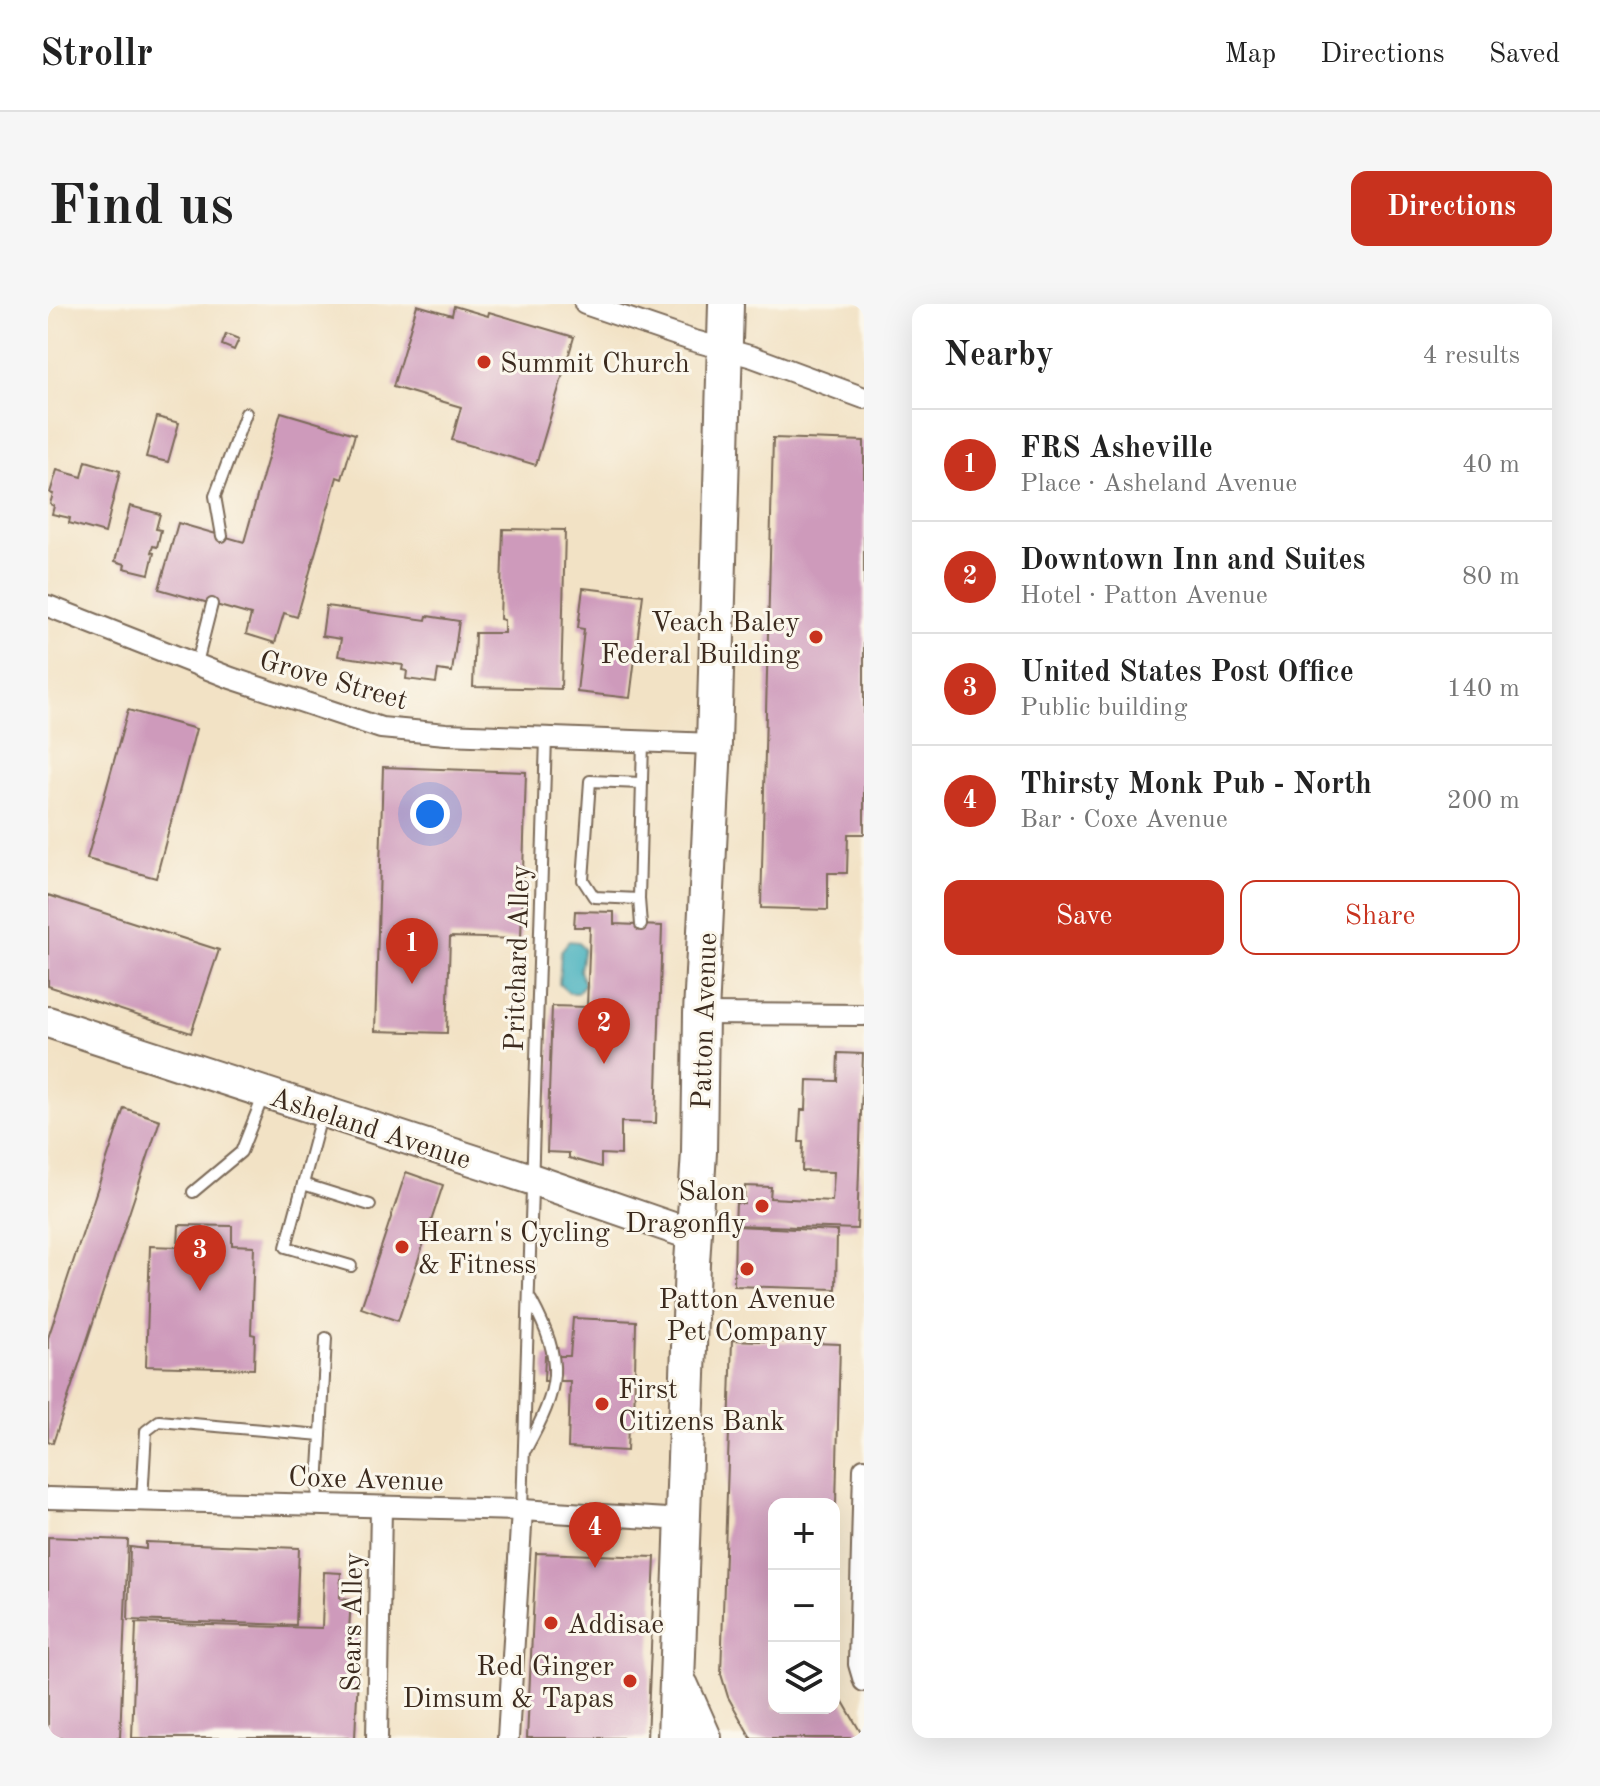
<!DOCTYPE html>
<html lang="en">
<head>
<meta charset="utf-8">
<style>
	:root { --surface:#fff; --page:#f6f6f6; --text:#222; --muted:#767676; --line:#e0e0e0; --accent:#c8321e }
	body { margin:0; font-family:"Old Standard TT",serif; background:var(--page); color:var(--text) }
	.controls { position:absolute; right:24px; bottom:24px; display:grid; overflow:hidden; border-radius:16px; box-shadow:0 8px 32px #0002 }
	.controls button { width:72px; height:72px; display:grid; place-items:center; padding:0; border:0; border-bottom:2px solid var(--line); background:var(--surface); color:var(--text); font:40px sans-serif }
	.you { position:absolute; left:382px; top:510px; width:28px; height:28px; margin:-20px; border:6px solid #fff; border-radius:50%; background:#1a73e8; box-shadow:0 0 0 12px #1a73e833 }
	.badge { display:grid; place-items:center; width:52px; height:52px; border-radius:50%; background:var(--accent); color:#fff; font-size:26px; font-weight:700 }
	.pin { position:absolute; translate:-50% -66px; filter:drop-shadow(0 2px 4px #0008) }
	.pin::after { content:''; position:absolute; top:42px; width:28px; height:24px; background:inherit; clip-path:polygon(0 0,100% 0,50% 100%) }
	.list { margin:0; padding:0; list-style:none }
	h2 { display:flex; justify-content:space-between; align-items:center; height:104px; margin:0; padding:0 32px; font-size:34px }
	h2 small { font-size:26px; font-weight:400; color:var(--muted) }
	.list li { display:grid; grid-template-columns:52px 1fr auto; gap:24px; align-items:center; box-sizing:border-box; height:112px; padding:0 32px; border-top:2px solid var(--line) }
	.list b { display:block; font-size:30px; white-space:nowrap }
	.list p { margin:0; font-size:26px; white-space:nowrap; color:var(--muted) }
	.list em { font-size:26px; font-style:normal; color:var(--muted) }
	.actions { display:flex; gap:16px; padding:24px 32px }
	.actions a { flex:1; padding:18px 0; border:2px solid var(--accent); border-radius:16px; text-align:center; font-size:28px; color:var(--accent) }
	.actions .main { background:var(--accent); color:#fff }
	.icon { flex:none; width:44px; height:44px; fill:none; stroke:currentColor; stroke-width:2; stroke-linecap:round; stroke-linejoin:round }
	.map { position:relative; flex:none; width:816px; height:1434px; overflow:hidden; border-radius:16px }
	header { display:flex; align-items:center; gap:48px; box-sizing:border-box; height:112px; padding:0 40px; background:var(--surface); border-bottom:2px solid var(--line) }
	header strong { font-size:38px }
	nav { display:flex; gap:44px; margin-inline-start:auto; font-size:28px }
	.intro { display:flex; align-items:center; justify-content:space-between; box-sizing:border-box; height:192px; padding:0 48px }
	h1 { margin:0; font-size:56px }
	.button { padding:20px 36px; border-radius:16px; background:var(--accent); color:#fff; font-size:28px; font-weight:700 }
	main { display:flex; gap:48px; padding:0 48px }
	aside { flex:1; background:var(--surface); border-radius:16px; box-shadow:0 8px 32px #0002 }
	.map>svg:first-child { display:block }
	.water { fill:#3eadbb; stroke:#3c6c6c; stroke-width:2 }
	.building { fill:#ce9abb }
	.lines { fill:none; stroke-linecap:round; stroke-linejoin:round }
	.service-casing { stroke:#7b6a58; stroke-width:14 }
	.minor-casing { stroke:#7b6a58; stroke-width:24 }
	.secondary-casing { stroke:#7b6a58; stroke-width:34 }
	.primary-casing { stroke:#7b6a58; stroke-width:38 }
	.service { stroke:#fff; stroke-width:10 }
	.minor { stroke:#fff; stroke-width:20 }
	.secondary { stroke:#fff; stroke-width:30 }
	.primary { stroke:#fff; stroke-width:34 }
	.poi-dot { fill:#c8321e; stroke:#fbf7ec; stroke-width:3 }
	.labels { text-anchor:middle; stroke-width:6; stroke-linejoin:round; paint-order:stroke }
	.poi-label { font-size:28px; fill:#3b2a1e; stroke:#fbf7ec; text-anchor:start }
	.street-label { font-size:28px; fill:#3b2a1e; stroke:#fbf7ec }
</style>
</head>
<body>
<header>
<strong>Strollr</strong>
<nav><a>Map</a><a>Directions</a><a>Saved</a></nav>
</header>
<div class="intro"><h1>Find us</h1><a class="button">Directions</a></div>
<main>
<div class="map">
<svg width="816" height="1434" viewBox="0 0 816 1434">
	<rect width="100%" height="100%" fill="#fbf7ec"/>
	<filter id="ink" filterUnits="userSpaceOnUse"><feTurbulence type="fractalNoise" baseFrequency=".0125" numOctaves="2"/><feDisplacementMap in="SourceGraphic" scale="16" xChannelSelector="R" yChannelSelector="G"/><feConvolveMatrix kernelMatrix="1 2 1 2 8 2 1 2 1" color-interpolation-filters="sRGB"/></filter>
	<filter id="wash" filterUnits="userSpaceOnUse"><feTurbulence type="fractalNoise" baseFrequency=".006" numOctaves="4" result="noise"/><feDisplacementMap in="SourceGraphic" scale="32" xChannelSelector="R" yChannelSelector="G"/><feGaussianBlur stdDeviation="1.8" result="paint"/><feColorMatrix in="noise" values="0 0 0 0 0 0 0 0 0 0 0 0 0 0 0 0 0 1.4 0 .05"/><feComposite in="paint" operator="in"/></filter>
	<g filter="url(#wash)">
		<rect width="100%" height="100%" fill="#f2e2c5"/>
		<path class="water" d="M521,637L531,638L536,645L532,666L536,681L529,689H521L511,680L513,647Z"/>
		<g id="blocks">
			<g class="building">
				<path d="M369,1L404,11L406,2L440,12L441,8L526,33L488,161L404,136L413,103L345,83Z"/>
				<path d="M178,30L191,35L186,46L174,41Z"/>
				<path d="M233,108L307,130L294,175L289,173L249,313L236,309L227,339L198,330L203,311L111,285L130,219L196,238Z"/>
				<path d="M109,113L131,119L120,158L98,153Z"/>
				<path d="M725,134L816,137V530H800L799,569H780V606L713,604Z"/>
				<path d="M38,157L72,167L57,229L21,219L22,214L4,210L6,202L2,200L5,190L2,189L9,166L34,173Z"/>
				<path d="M82,202L112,210L108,225L113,226L109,243L105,242L103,248L106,249L101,270L76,264L77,260L67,257Z"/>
				<path d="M455,225L517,226L513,385L425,383L427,329H456V316L452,315Z"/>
				<path d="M535,284L595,291L582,394L529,388L536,325L530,324Z"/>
				<path d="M278,302L378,316L379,312L411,317L404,368L390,366L388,379L358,375L359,367L354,366L355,361L290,352L293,335L274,332Z"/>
				<path d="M80,406L148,425L108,574L39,555Z"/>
				<path d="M335,463L478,468L473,635L402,633L399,729L327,727Z"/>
				<path d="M0,591L171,646L143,729L0,682Z"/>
				<path d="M527,607L566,608V620L614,622L608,819L573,818V851L553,850V863L521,854V849L499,848L504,702L539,703L542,623H526Z"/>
				<path d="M790,749L815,750L809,925L687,921L688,899L696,900L697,882L723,883L722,894L784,897L786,868L754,867L755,838H751L753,806H758L759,776L789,777Z"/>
				<path d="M76,804L112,816L5,1139L0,1137V1034Z"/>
				<path d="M358,868L395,881L350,1017L313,1004Z"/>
				<path d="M131,921L184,922V941L206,942L203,1030L207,1031L206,1065L98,1062L102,942L130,943Z"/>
				<path d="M687,922L789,927L788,985L686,982Z"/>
				<path d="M525,1014L588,1017L586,1123L580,1122L579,1147L520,1144L522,1077H496L497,1052H522Z"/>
				<path d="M684,1036L792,1040L788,1200H726V1404H786V1382L816,1434H703L680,1393L673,1370Z"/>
				<path d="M0,1233L80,1236L72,1434H0Z"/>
				<path d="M98,1238L251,1244L248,1321L80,1316L82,1243L98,1245Z"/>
				<path d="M488,1249L607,1253L599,1434H479Z"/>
				<path d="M276,1268L293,1269L292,1295L303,1296L301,1326H312L307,1434H84L88,1319L274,1324Z"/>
			</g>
		</g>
	</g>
	<g filter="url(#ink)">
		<use href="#blocks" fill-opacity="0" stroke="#7b6a58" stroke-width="2"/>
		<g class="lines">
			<defs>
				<g id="service">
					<path d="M174,232L167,192L198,109"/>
					<path d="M149,359L164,300"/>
					<path d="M591,595L546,593L535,576L542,477L594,479"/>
					<path d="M593,621L591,595L595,437"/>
					<path d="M274,809L238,943L303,962"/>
					<path d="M255,880L322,901"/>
					<path d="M145,888L193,848L216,790"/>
					<path d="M478,1145C512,1083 517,1059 483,996"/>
					<path d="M94,1196L98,1127L111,1117L273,1131L278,1034"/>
					<path d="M269,1200L273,1131"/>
					<path d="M474,1206L498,434"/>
				</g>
				<g id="minor">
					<path d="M537,0L643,36L705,53L816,94"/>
					<path d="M0,302L183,374L333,424L398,430L666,440"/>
					<path d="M653,710L816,711"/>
					<path d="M816,1165L811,1360L816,1377"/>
					<path d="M0,1194L474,1206L635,1216"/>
					<path d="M329,1434L333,1203"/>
					<path d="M460,1434L474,1206"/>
				</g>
				<path id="secondary" d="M0,718L486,876L645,931"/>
				<g id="primary">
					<path d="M633,1382L656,1434"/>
					<path d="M627,1434L644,959L651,848L653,710L666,440L678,0"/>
				</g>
			</defs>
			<use href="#service" class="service-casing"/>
			<use href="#minor" class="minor-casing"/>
			<use href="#secondary" class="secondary-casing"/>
			<use href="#primary" class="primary-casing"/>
			<use href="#service" class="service"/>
			<use href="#minor" class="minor"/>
			<use href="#secondary" class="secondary"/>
			<use href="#primary" class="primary"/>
		</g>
	</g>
	<g class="poi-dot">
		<circle cx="436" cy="58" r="8"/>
		<circle cx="768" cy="333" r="8"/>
		<circle cx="714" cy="902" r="8"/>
		<circle cx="354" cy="943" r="8"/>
		<circle cx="699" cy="965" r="8"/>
		<circle cx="554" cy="1100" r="8"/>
		<circle cx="503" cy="1319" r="8"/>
		<circle cx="582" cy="1377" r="8"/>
	</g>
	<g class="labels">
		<g class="poi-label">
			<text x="452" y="68">Summit Church</text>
			<text x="752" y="327" text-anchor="end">Veach Baley<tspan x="752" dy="32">Federal Building</tspan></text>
			<text x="698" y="896" text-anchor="end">Salon<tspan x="698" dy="32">Dragonfly</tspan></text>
			<text x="370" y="937">Hearn's Cycling<tspan x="370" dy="32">&amp; Fitness</tspan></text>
			<text x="699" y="1004" text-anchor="middle">Patton Avenue<tspan x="699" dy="32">Pet Company</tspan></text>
			<text x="570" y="1094">First<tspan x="570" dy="32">Citizens Bank</tspan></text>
			<text x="519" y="1329">Addisae</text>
			<text x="566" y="1371" text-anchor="end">Red Ginger<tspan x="566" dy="32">Dimsum &amp; Tapas</tspan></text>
		</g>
		<g class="street-label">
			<text transform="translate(286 375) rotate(16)" y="10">Grove Street</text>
			<text transform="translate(468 654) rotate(-88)" y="10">Pritchard Alley</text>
			<text transform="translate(655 717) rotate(-88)" y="10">Patton Avenue</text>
			<text transform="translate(323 823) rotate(18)" y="10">Asheland Avenue</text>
			<text transform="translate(318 1174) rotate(2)" y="10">Coxe Avenue</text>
			<text transform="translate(303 1318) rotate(-89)" y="10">Sears Alley</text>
		</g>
	</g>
</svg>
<div class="controls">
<button>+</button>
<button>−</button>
<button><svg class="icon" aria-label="layers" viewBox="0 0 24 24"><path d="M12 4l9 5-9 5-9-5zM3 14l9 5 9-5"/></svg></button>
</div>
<div class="you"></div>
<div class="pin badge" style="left:364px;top:680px">1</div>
<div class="pin badge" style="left:556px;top:760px">2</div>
<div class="pin badge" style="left:152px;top:987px">3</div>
<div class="pin badge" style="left:547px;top:1264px">4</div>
</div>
<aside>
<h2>Nearby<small>4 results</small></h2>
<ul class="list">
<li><span class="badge">1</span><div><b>FRS Asheville</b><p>Place · Asheland Avenue</p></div><em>40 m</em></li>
<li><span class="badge">2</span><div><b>Downtown Inn and Suites</b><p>Hotel · Patton Avenue</p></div><em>80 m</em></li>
<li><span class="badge">3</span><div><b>United States Post Office</b><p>Public building</p></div><em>140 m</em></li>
<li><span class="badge">4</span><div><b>Thirsty Monk Pub - North</b><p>Bar · Coxe Avenue</p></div><em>200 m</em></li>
</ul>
<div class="actions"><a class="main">Save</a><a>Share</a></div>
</aside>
</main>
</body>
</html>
